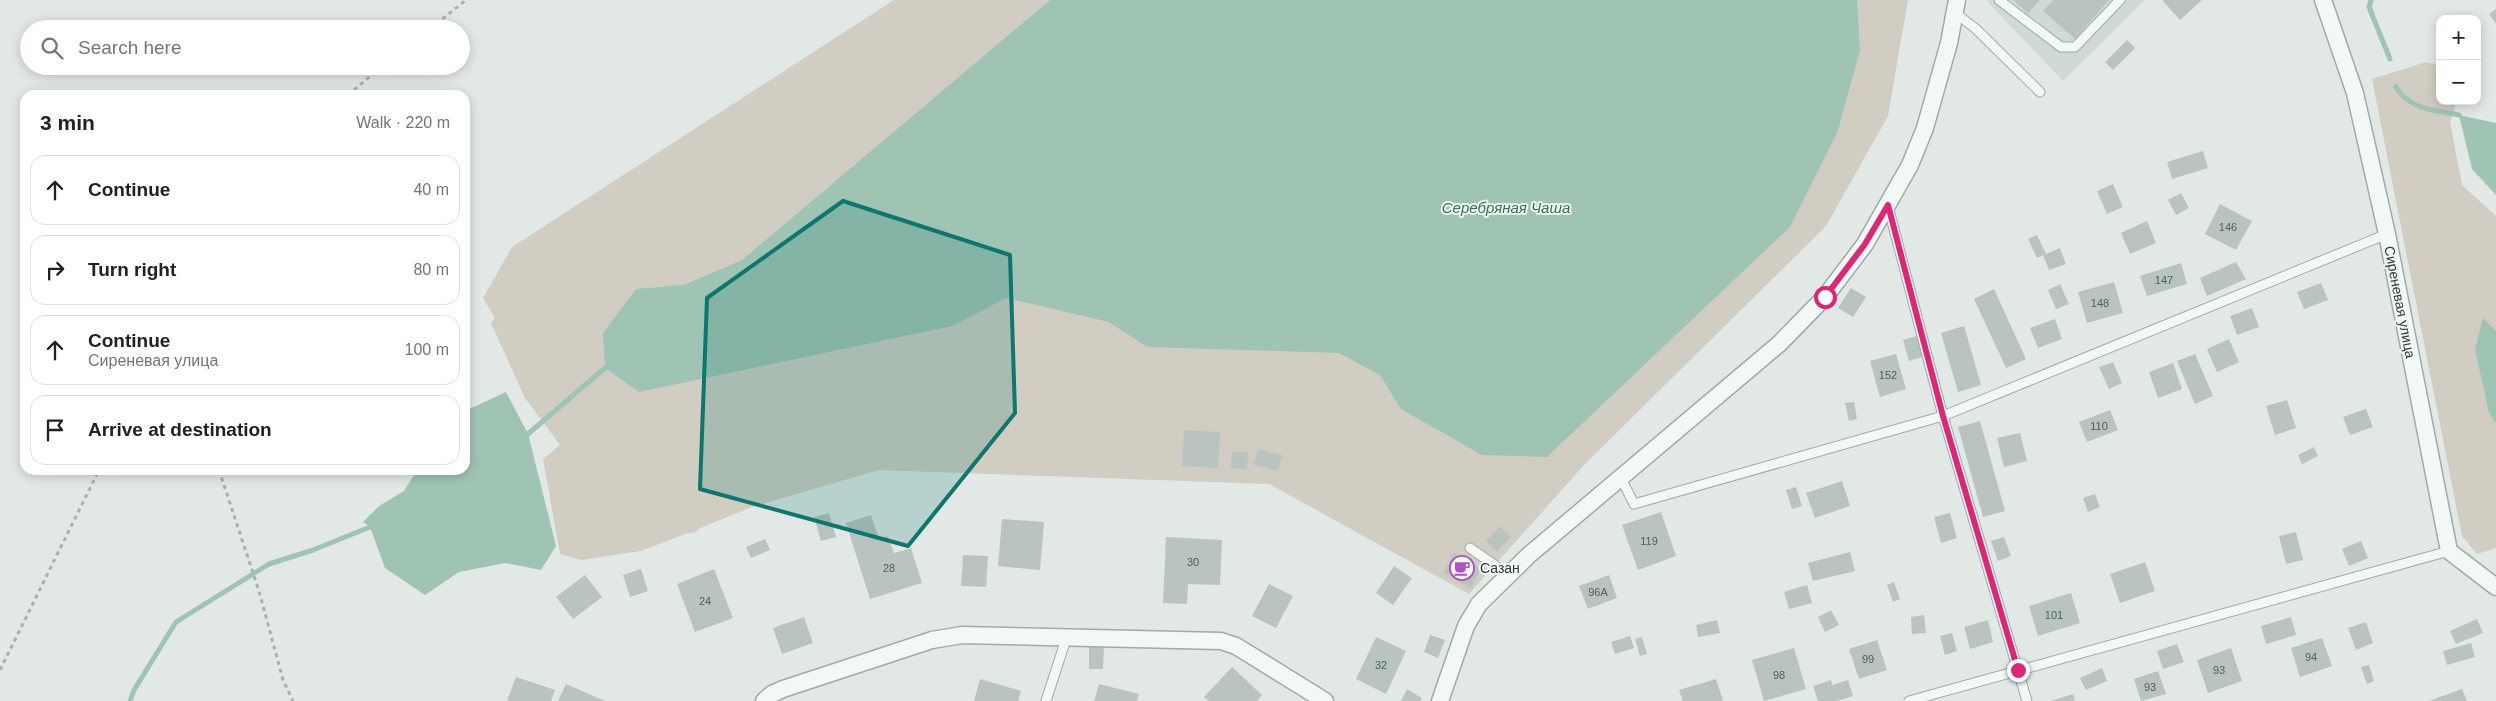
<!DOCTYPE html>
<html lang="en">
<head>
<meta charset="utf-8">
<style>
	:root { --surface:#fff; --page:#f2f2f2; --text:#202124; --muted:#757577; --line:#e0e0e0 }
	body { margin:0; font-family:Helvetica,sans-serif; background:var(--page); color:var(--text) }
	.controls { position:absolute; right:15px; top:15px; display:grid; overflow:hidden; border-radius:10px; box-shadow:0 2px 12px #0003 }
	.controls button { width:45px; height:45px; display:grid; place-items:center; padding:0; border:0; border-bottom:1px solid var(--line); background:var(--surface); color:var(--text); font:25px sans-serif }
	.stop { position:absolute; width:15px; height:15px; margin:-11px; border:4px solid #db2777; border-radius:50%; background:#fff }
	.stop.end { background:#db2777; border-color:#fff; box-shadow:0 1px 5px #0008 }
	.list { margin:0; padding:0; list-style:none }
	h2 { display:flex; justify-content:space-between; align-items:center; height:65px; margin:0; padding:0 20px; font-size:21px }
	h2 small { font-size:16px; font-weight:400; color:var(--muted) }
	.list li { display:grid; grid-template-columns:32px 1fr auto; gap:15px; align-items:center; box-sizing:border-box; height:70px; margin:0 10px 10px; padding:0 10px; border:1px solid var(--line); border-radius:15px }
	.list b { display:block; font-size:19px; white-space:nowrap }
	.list p { margin:0; font-size:16px; white-space:nowrap; color:var(--muted) }
	.list em { font-size:16px; font-style:normal; color:var(--muted) }
	.icon { flex:none; width:28px; height:28px; fill:none; stroke:currentColor; stroke-width:2; stroke-linecap:round; stroke-linejoin:round }
	.map { position:relative; flex:none; width:2496px; height:701px; overflow:hidden }
	.search { position:absolute; background:var(--surface); box-shadow:0 2px 12px #0003; left:20px; top:20px; width:450px; height:55px; display:flex; align-items:center; gap:12px; box-sizing:border-box; padding:0 18px; border-radius:28px; color:var(--muted); font-size:19px }
	.panel { position:absolute; background:var(--surface); box-shadow:0 2px 12px #0003; left:20px; top:90px; width:450px; height:385px; border-radius:15px }
	.map>svg:first-child { display:block }
	.built { fill:#cfdad5 }
	.green { fill:#d1cdc3 }
	.water { fill:#a0c4b3 }
	.lines { fill:none; stroke-linecap:round; stroke-linejoin:round }
	.stream { stroke:#a0c4b3; stroke-width:5 }
	.building { fill:#b9c4c0 }
	.lane-casing { stroke:#9faba6; stroke-width:11 }
	.street-casing { stroke:#9faba6; stroke-width:19 }
	.path { stroke:#a7b1ad; stroke-width:3; stroke-dasharray:4 4; stroke-linecap:butt }
	.lane { stroke:#f3f7f5; stroke-width:9 }
	.street { stroke:#f3f7f5; stroke-width:16 }
	.route { stroke:#db2777; stroke-width:6 }
	.marked { fill:#0f766e; fill-opacity:0.2; stroke:#0f766e; stroke-width:4; stroke-linejoin:round }
	.labels { text-anchor:middle; stroke-width:4; stroke-linejoin:round; paint-order:stroke }
	.number-label { font-size:11px; fill:#4e6059 }
	.street-label { font-size:14px; fill:#2b3e37; stroke:#f0f6f3 }
	.poi-label { font-size:14px; fill:#2b3e37; stroke:#f0f6f3; text-anchor:start }
	.water-label { font-size:15px; font-style:italic; fill:#396d56; stroke:#f0f6f3 }
</style>
</head>
<body>
<div class="map">
<svg width="2496" height="701" viewBox="0 0 2496 701">
	<rect width="100%" height="100%" fill="#e1e8e5"/>
	<path class="built" d="M1986,0H2145L2063,81Z"/>
	<g class="green">
		<path d="M894,0H1908L1888,116L1826,226L1584,465L1469,594L1269,484L879,470L752,507L700,528L696,532L685,534L641,551L581,560L560,554L543,459L560,445L525,398L491,323L495,318L483,298L512,247Z"/>
		<path d="M2426,62L2440,66V101H2457L2450,122L2462,185L2496,216V548L2477,554L2462,536L2372,79Z"/>
	</g>
	<g class="water">
		<path d="M1050,0H1857L1860,51L1837,133L1790,227L1547,457L1482,455L1401,409L1380,375L1339,353L1147,347L1109,322L1006,298L952,326L639,392L605,368L603,333L636,289L684,285L742,260Z"/>
		<path d="M2459,115L2496,123V195L2472,169Z"/>
		<path d="M2483,318L2496,331V423L2489,413L2475,349Z"/>
		<path d="M506,392L528,434L556,546L541,570L505,563L459,572L425,595L385,568L370,527L363,522L379,506L404,491L417,470H465V411Z"/>
	</g>
	<g class="lines">
		<g class="stream">
			<path d="M2371,0L2369,7L2390,59"/>
			<path d="M2396,87C2410,110 2434,110 2459,115"/>
			<path d="M528,434L605,368"/>
			<path d="M130,701L134,690L176,622L269,564L313,550L370,527"/>
		</g>
	</g>
	<g class="building">
		<path d="M2013,0H2040L2028,13Z"/>
		<path d="M2053,0H2109L2075,39L2043,11Z"/>
		<path d="M2162,0H2202L2180,20Z"/>
		<path d="M2496,9V24L2489,14Z"/>
		<path d="M2127,40L2135,48L2113,70L2105,62Z"/>
		<path d="M2203,151L2208,168L2172,179L2167,162Z"/>
		<path d="M2113,184L2123,207L2107,214L2097,191Z"/>
		<path d="M2181,193L2189,208L2176,215L2168,200Z"/>
		<path d="M2220,204L2252,221L2236,250L2205,234Z"/>
		<path d="M2147,221L2156,243L2130,254L2121,233Z"/>
		<path d="M2037,235L2046,254L2060,248L2066,264L2049,270L2043,255L2037,258L2028,239Z"/>
		<path d="M2236,262L2246,279L2207,296L2200,278Z"/>
		<path d="M2181,263L2187,284L2147,296L2140,276Z"/>
		<path d="M2114,282L2123,313L2087,323L2078,292Z"/>
		<path d="M2321,283L2328,300L2304,309L2297,292Z"/>
		<path d="M2060,284L2069,304L2056,309L2048,290Z"/>
		<path d="M1851,288L1866,297L1853,317L1838,308Z"/>
		<path d="M1994,289L2026,359L2006,368L1974,299Z"/>
		<path d="M2252,308L2259,327L2237,335L2230,316Z"/>
		<path d="M2055,319L2062,339L2038,348L2030,328Z"/>
		<path d="M1964,326L1981,385L1958,392L1941,333Z"/>
		<path d="M1920,335L1926,356L1909,361L1903,340Z"/>
		<path d="M2229,339L2239,362L2217,372L2207,349Z"/>
		<path d="M1896,354L1906,389L1880,397L1870,361Z"/>
		<path d="M2195,354L2213,396L2195,404L2177,361Z"/>
		<path d="M2113,362L2122,383L2109,389L2099,367Z"/>
		<path d="M2173,363L2182,389L2158,398L2149,372Z"/>
		<path d="M2287,400L2296,428L2275,435L2266,406Z"/>
		<path d="M1854,402L1857,419L1849,421L1845,403Z"/>
		<path d="M2366,409L2373,427L2350,435L2343,417Z"/>
		<path d="M2110,410L2118,430L2087,442L2079,422Z"/>
		<path d="M1980,421L2005,511L1983,517L1958,427Z"/>
		<path d="M1184,430L1220,432L1218,468L1182,466Z"/>
		<path d="M2020,433L2027,461L2004,467L1997,438Z"/>
		<path d="M2314,447L2318,456L2302,464L2298,455Z"/>
		<path d="M1258,449L1282,455L1278,471L1254,465Z"/>
		<path d="M1232,451L1248,453L1247,470L1231,468Z"/>
		<path d="M1842,481L1850,506L1815,518L1806,493Z"/>
		<path d="M1796,487L1802,506L1792,509L1786,490Z"/>
		<path d="M2095,494L2100,507L2088,512L2083,498Z"/>
		<path d="M1661,512L1676,556L1638,570L1622,525Z"/>
		<path d="M829,513L836,537L821,541L814,517Z"/>
		<path d="M1950,513L1957,538L1941,543L1934,517Z"/>
		<path d="M871,515L879,539L888,536L894,553L911,548L922,583L870,599L846,523Z"/>
		<path d="M1002,519L1044,522L1040,570L998,566Z"/>
		<path d="M1500,526L1511,537L1497,551L1486,541Z"/>
		<path d="M2296,532L2303,560L2286,564L2279,536Z"/>
		<path d="M1166,537L1222,540L1220,585L1188,584L1187,604L1163,603Z"/>
		<path d="M2004,537L2011,556L1998,561L1991,541Z"/>
		<path d="M765,539L770,550L751,558L746,547Z"/>
		<path d="M2361,541L2368,558L2349,566L2342,549Z"/>
		<path d="M1850,552L1855,571L1813,581L1808,563Z"/>
		<path d="M1454,553L1481,568L1471,588L1443,573Z"/>
		<path d="M963,555L988,556L986,587L961,586Z"/>
		<path d="M2145,562L2155,591L2120,603L2110,574Z"/>
		<path d="M1394,566L1412,578L1393,605L1376,593Z"/>
		<path d="M641,569L648,591L630,597L623,575Z"/>
		<path d="M714,569L733,618L695,632L677,584Z"/>
		<path d="M585,575L602,597L573,619L556,597Z"/>
		<path d="M1609,575L1617,598L1588,609L1579,586Z"/>
		<path d="M1894,582L1900,599L1893,602L1887,585Z"/>
		<path d="M1269,584L1293,596L1276,628L1252,616Z"/>
		<path d="M1807,585L1812,603L1789,609L1784,592Z"/>
		<path d="M2071,593L2080,623L2038,636L2029,606Z"/>
		<path d="M1831,610L1839,625L1825,632L1818,617Z"/>
		<path d="M1924,615L1926,633L1912,634L1911,617Z"/>
		<path d="M804,617L813,643L782,654L773,628Z"/>
		<path d="M2291,617L2296,635L2266,644L2261,626Z"/>
		<path d="M2477,619L2483,633L2456,644L2450,631Z"/>
		<path d="M1717,620L1720,633L1698,637L1696,625Z"/>
		<path d="M1988,620L1993,642L1970,649L1964,627Z"/>
		<path d="M2366,622L2373,643L2356,650L2348,628Z"/>
		<path d="M1952,633L1957,651L1945,655L1940,636Z"/>
		<path d="M1430,635L1445,640L1438,658L1424,652Z"/>
		<path d="M1630,636L1634,648L1615,654L1611,642Z"/>
		<path d="M1376,637L1406,651L1386,694L1356,679Z"/>
		<path d="M1642,637L1647,654L1640,656L1635,639Z"/>
		<path d="M2322,638L2332,666L2300,677L2291,648Z"/>
		<path d="M1877,640L1887,670L1859,679L1849,649Z"/>
		<path d="M2471,643L2475,657L2447,665L2443,651Z"/>
		<path d="M2177,644L2184,662L2163,669L2157,651Z"/>
		<path d="M1089,645H1104L1103,669H1089Z"/>
		<path d="M1794,648L1806,689L1764,701L1752,660Z"/>
		<path d="M2231,648L2242,681L2208,693L2197,660Z"/>
		<path d="M2369,665L2374,681L2367,684L2361,667Z"/>
		<path d="M1232,667L1262,695L1257,701H1209L1204,697Z"/>
		<path d="M2102,668L2107,681L2086,690L2080,678Z"/>
		<path d="M2158,671L2166,694L2141,701L2134,679Z"/>
		<path d="M516,677L555,690L551,701H507Z"/>
		<path d="M980,679L1021,691L1018,701H974Z"/>
		<path d="M1716,679L1723,701H1683L1679,690Z"/>
		<path d="M1831,680L1832,685L1848,680L1853,696L1837,701H1818L1813,686Z"/>
		<path d="M566,684L605,701H558Z"/>
		<path d="M1099,684L1139,694L1137,701H1094Z"/>
		<path d="M1407,689L1422,698L1420,701H1401Z"/>
		<path d="M2462,689L2467,701H2429Z"/>
		<path d="M2073,694L2075,701H2051Z"/>
	</g>
	<g class="lines">
		<defs>
			<g id="lane">
				<path d="M1999,0L2061,47H2075L2120,0"/>
				<path d="M1954,12L1976,29L2040,92"/>
				<path d="M1888,206L1943,416L2027,701"/>
				<path d="M1621,478L1634,504L1943,416L2387,234"/>
				<path d="M1470,548L1509,575"/>
				<path d="M1046,701L1067,636"/>
				<path d="M1909,701L2449,551"/>
			</g>
			<g id="street">
				<path d="M2323,0L2355,93L2387,234L2449,551L2496,587"/>
				<path d="M764,701L772,694L783,689L932,640L962,635L1221,641L1236,646L1325,701"/>
				<path d="M1440,701L1466,626L1479,604L1529,555L1779,344L1825,297L1865,244L1910,165L1925,128L1949,43L1957,0"/>
			</g>
		</defs>
		<use href="#lane" class="lane-casing"/>
		<use href="#street" class="street-casing"/>
		<g class="path">
			<path d="M430,29L466,0"/>
			<path d="M348,95L382,66"/>
			<path d="M219,470L259,591L283,680L293,701"/>
			<path d="M0,670L99,470"/>
		</g>
		<use href="#lane" class="lane"/>
		<use href="#street" class="street"/>
	</g>
	<g class="lines">
		<path class="route" d="M1825,297L1865,244L1888,205L1943,416L2018,670"/>
	</g>
	<path class="marked" d="M843,201L1010,255L1015,413L908,546L700,489L707,298Z"/>
	<defs>
		<symbol id="cafe-ring" viewBox="-11 -11 22 22"><circle r="9.5" fill="#f0f6f3" stroke="#b053c0" stroke-width="1.5"/><path d="M-5.5-4.5H6V0H3Q3 3.5 0 3.5H-2.5Q-5.5 3.5-5.5 0ZM3-3.2v2h1.7v-2ZM-6 4.5H4V6H-6Z" fill="#b053c0"/></symbol>
	</defs>
	<g fill-rule="evenodd">
		<use href="#cafe-ring" x="1448" y="554" width="28" height="28"/>
	</g>
	<g class="labels">
		<g class="number-label">
			<text x="2228" y="231">146</text>
			<text x="2164" y="284">147</text>
			<text x="2100" y="307">148</text>
			<text x="1888" y="379">152</text>
			<text x="2099" y="430">110</text>
			<text x="1649" y="545">119</text>
			<text x="1193" y="566">30</text>
			<text x="889" y="572">28</text>
			<text x="1598" y="596">96А</text>
			<text x="705" y="605">24</text>
			<text x="2054" y="619">101</text>
			<text x="2311" y="661">94</text>
			<text x="1868" y="663">99</text>
			<text x="1381" y="669">32</text>
			<text x="2219" y="674">93</text>
			<text x="1779" y="679">98</text>
			<text x="2150" y="691">93</text>
		</g>
		<g class="street-label">
			<text transform="translate(2400 302) rotate(79)" y="5">Сиреневая улица</text>
		</g>
		<g class="poi-label">
			<text x="1480" y="573">Сазан</text>
		</g>
		<g class="water-label">
			<text x="1506" y="213">Серебряная Чаша</text>
		</g>
	</g>
</svg>
<div class="controls">
<button>+</button>
<button>−</button>
</div>
<div class="stop" style="left:1825px;top:297px"></div>
<div class="stop end" style="left:2018px;top:670px"></div>
<div class="search"><svg class="icon" aria-label="search" viewBox="0 0 24 24"><circle cx="10" cy="10" r="6"/><path d="M15 15l6 6"/></svg>Search here</div>
<section class="panel">
<h2>3 min<small>Walk · 220 m</small></h2>
<ul class="list">
<li><svg class="icon" aria-label="ahead" viewBox="0 0 24 24"><path d="M12 20V5M6 11l6-6 6 6"/></svg><div><b>Continue</b></div><em>40 m</em></li>
<li><svg class="icon" aria-label="right" viewBox="0 0 24 24"><path d="M7 20v-9h11M14 6l5 5-5 5"/></svg><div><b>Turn right</b></div><em>80 m</em></li>
<li><svg class="icon" aria-label="ahead" viewBox="0 0 24 24"><path d="M12 20V5M6 11l6-6 6 6"/></svg><div><b>Continue</b><p>Сиреневая улица</p></div><em>100 m</em></li>
<li><svg class="icon" aria-label="arrive" viewBox="0 0 24 24"><path d="M6 21V4h12l-3 4 3 4H6"/></svg><div><b>Arrive at destination</b></div></li>
</ul>
</section>
</div>
</body>
</html>
